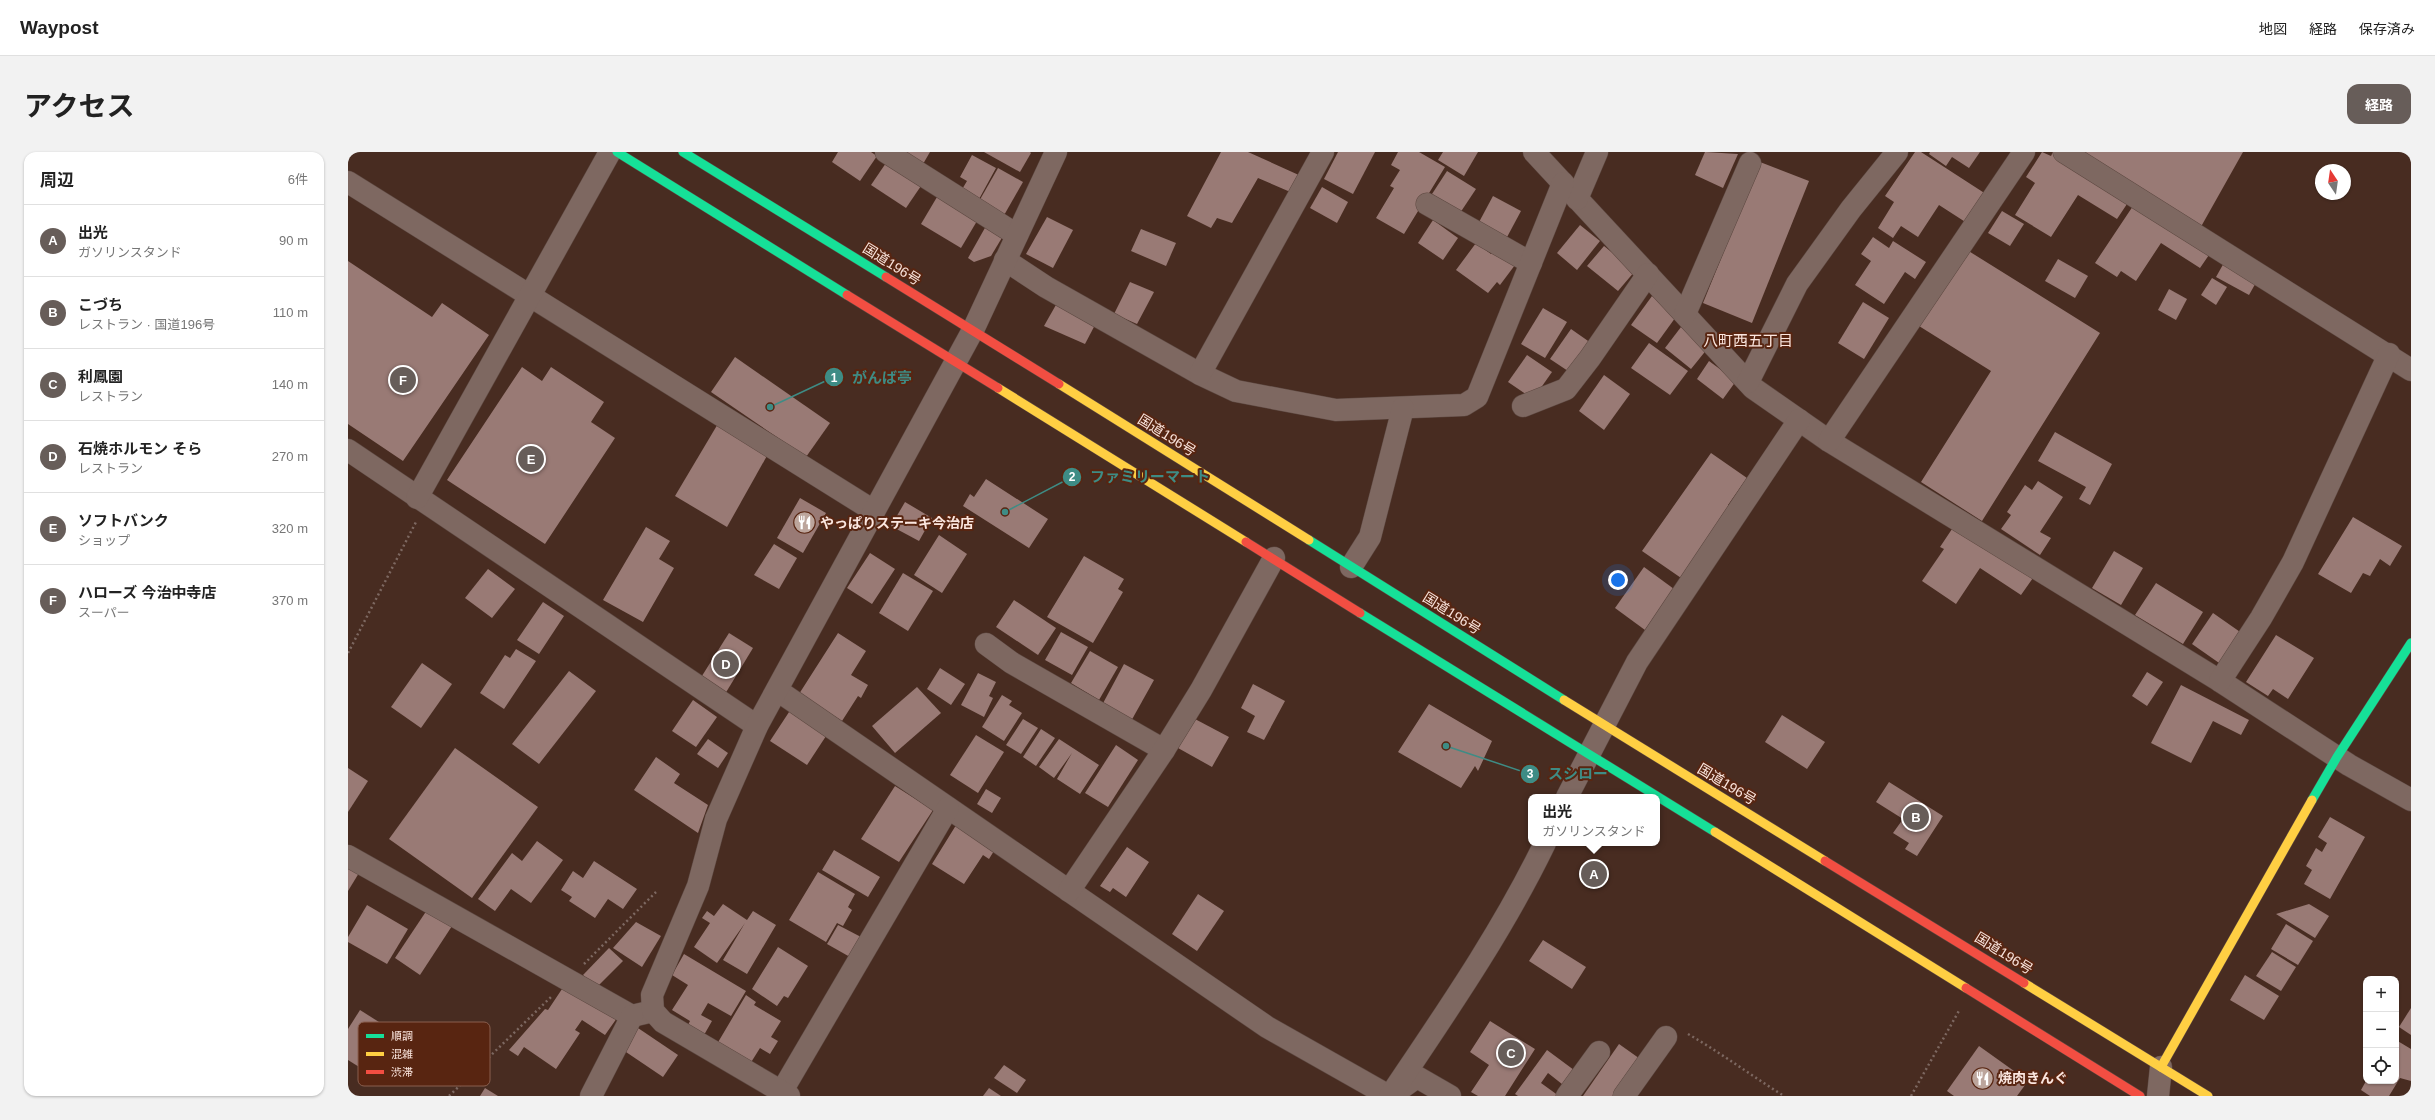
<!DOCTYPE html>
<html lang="ja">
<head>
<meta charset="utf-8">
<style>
	:root { --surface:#fff; --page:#f2f2f2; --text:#222; --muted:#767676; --line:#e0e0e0; --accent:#675d59 }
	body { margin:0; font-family:Arial,"Noto Sans JP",sans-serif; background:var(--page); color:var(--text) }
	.controls { position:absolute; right:12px; bottom:12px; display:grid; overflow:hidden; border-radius:8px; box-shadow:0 1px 3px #0004 }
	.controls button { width:36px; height:36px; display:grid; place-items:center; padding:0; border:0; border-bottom:1px solid var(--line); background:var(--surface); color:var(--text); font:20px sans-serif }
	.compass { position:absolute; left:1967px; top:12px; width:36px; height:36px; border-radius:50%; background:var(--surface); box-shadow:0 1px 3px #0004; rotate:347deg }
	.you { position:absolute; left:1270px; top:428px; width:14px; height:14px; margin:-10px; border:3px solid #fff; border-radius:50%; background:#1a73e8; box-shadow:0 0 0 6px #1a73e833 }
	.badge { display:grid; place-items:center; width:26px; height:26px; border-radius:50%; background:var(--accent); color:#fff; font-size:13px; font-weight:700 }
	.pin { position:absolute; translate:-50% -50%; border:2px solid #fff; box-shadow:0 1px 4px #0006 }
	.popup { position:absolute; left:1180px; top:642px; width:132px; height:52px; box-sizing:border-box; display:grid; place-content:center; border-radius:8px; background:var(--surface); filter:drop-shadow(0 1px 3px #0005); font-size:13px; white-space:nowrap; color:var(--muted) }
	.popup b { font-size:15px; color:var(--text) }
	.popup::after { content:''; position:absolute; left:50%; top:100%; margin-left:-8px; border:8px solid transparent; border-top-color:var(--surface) }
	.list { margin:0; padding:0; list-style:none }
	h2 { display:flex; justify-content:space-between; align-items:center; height:52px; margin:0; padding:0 16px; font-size:17px }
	h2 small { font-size:13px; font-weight:400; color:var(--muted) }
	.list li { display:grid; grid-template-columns:26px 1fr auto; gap:12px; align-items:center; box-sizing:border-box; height:72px; padding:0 16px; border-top:1px solid var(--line) }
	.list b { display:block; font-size:15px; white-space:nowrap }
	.list p { margin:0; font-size:13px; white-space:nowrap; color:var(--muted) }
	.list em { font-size:13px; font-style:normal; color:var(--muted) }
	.icon { flex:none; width:22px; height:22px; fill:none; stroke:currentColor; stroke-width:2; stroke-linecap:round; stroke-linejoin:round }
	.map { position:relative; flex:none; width:2063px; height:944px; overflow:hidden; border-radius:12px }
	header { display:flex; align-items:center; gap:24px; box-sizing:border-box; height:56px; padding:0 20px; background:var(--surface); border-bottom:1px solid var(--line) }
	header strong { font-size:19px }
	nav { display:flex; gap:22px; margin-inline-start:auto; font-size:14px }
	.intro { display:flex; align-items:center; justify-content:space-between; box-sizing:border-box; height:96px; padding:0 24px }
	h1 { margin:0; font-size:28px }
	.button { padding:10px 18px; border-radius:12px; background:var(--accent); color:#fff; font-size:14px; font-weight:700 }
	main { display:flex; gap:24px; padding:0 24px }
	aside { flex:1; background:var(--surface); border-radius:12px; box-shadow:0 1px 3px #0004 }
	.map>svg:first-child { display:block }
	.building { fill:#997a75 }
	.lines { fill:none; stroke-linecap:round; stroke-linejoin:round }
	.street-casing { stroke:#5d4841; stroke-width:23 }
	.fast-casing { stroke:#5d4841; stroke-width:10 }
	.slow-casing { stroke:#5d4841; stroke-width:10 }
	.jam-casing { stroke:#5d4841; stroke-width:10 }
	.path { stroke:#7d6861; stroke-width:2.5; stroke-dasharray:2 3; stroke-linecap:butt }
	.street { stroke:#7e6861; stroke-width:22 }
	.fast { stroke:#16e098; stroke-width:9 }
	.slow { stroke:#ffcf43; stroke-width:9 }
	.jam { stroke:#f24e42; stroke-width:9 }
	.labels { text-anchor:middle; stroke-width:4; stroke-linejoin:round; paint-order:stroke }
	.street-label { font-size:14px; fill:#fbe6df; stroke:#582511 }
	.poi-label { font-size:14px; font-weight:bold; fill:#fbe6df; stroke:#582511; text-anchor:start }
	.neighbourhood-label { font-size:15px; fill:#fbe6df; stroke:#582511 }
	.key { fill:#582511; stroke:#895f4f; stroke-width:1 }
	.key-label { font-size:11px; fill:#fbe6df }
	.leader { fill:none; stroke:#3e8c85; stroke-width:1.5 }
	.callout-dot { fill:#3e8c85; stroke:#582511; stroke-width:1.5 }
	.mark-label { font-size:12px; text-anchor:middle; font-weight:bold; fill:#fff }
	.callout-label { font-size:15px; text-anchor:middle; font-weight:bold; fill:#3e8c85; stroke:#582511; stroke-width:4; stroke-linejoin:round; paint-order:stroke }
</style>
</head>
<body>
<header>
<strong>Waypost</strong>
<nav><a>地図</a><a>経路</a><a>保存済み</a></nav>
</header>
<div class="intro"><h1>アクセス</h1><a class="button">経路</a></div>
<main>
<aside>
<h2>周辺<small>6件</small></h2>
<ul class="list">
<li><span class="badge">A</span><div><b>出光</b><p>ガソリンスタンド</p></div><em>90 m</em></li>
<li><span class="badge">B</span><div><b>こづち</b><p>レストラン · 国道196号</p></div><em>110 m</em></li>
<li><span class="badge">C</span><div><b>利鳳園</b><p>レストラン</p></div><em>140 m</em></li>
<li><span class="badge">D</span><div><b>石焼ホルモン そら</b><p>レストラン</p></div><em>270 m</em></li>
<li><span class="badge">E</span><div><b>ソフトバンク</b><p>ショップ</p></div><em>320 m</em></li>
<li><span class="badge">F</span><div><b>ハローズ 今治中寺店</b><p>スーパー</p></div><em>370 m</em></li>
</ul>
</aside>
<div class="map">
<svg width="2063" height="944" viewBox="0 0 2063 944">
	<rect width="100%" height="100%" fill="#482c21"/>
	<g class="building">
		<path d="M490,0H523L529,4L512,29L484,10Z"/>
		<path d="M555,0H582L575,12Z"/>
		<path d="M636,0H682L683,1L672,20Z"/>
		<path d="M873,0H900L953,24L947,42L910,26L884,71L869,66L863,76L839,64Z"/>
		<path d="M990,0H1027L1005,42L976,27Z"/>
		<path d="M1050,0H1071L1097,15L1056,82L1028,66L1046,36L1042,34L1052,18L1043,13Z"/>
		<path d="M1095,0H1130L1116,24L1090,8Z"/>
		<path d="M1357,0L1390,2L1375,36L1347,23Z"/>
		<path d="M1567,0H1573L1641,44L1622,73L1591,53L1570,85L1553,74L1545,86L1530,76L1546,50L1537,44Z"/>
		<path d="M1582,0H1632L1621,16L1604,5L1598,14L1581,2Z"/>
		<path d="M1694,0L1703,4L1705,0L1783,46L1769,67L1730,43L1703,85L1667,63L1687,31L1678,25Z"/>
		<path d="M1732,0H1895L1850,80Z"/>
		<path d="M624,3L648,16L630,49L613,39L619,29L612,25Z"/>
		<path d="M540,8L575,31L558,56L523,33Z"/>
		<path d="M1412,10L1461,29L1404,171L1355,151Z"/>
		<path d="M650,16L675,30L655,65L630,51Z"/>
		<path d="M1099,19L1128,37L1112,61L1084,42Z"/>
		<path d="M974,35L1000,50L989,71L962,56Z"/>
		<path d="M1145,44L1173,59L1158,87L1130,72Z"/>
		<path d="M589,45L629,69L613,96L573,72Z"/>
		<path d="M1787,51L1863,100L1852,116L1813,91L1788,129L1773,119L1769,125L1747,111Z"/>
		<path d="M1654,59L1676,72L1662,94L1640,81Z"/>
		<path d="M699,65L725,78L705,116L678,102Z"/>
		<path d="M1085,68L1110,86L1095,108L1070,91Z"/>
		<path d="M1232,73L1252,89L1229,118L1209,101Z"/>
		<path d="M638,74L655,84L643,104L626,110L620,106Z"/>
		<path d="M793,77L828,91L818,114L783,99Z"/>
		<path d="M1525,85L1541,96L1545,89L1578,110L1567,127L1557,120L1536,152L1507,133L1523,109L1513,102Z"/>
		<path d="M1128,91L1143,102L1146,98L1167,113L1152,133L1149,130L1140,141L1108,118Z"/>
		<path d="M1256,94L1287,119L1270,139L1239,114Z"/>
		<path d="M1619,98L1752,181L1634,369L1573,330L1643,219L1571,174Z"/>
		<path d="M1710,107L1740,124L1727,146L1697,129Z"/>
		<path d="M0,109L84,165L94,151L141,183L55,309L0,272Z"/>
		<path d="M1877,109L1910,127L1901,143L1868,125Z"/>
		<path d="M1864,126L1879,135L1868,153L1853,143Z"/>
		<path d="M782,130L806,140L789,172L766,162Z"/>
		<path d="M1821,137L1839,147L1828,168L1810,158Z"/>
		<path d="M1304,144L1330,162L1309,191L1283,173Z"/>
		<path d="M1515,150L1541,166L1516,207L1490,191Z"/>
		<path d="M709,151L748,171L737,192L696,174Z"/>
		<path d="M1195,156L1219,170L1197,206L1173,192Z"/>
		<path d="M1333,175L1360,196L1343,217L1317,196Z"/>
		<path d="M1223,177L1243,191L1223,221L1202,207Z"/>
		<path d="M1301,191L1340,219L1322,243L1283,216Z"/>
		<path d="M1179,203L1204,220L1185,247L1160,230Z"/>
		<path d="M387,205L482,271L458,305L363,240Z"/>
		<path d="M1361,209L1388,229L1375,247L1349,227Z"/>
		<path d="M174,215L194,229L203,215L256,250L243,270L267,286L197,392L99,328Z"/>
		<path d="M1256,223L1282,242L1256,278L1231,259Z"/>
		<path d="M371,270L420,302L379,375L327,344Z"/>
		<path d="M1707,280L1764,312L1742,353L1731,347L1738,335L1690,309Z"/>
		<path d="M1363,301L1399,326L1380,353L1386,357L1336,428L1294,399Z"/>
		<path d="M638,327L700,367L681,396L615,354L622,342L626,345Z"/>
		<path d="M1690,329L1715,345L1692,380L1703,386L1692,403L1653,377L1663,363L1659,360L1677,333L1684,338Z"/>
		<path d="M452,346L478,361L455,401L429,386Z"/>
		<path d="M557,350L584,366L571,389L543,374Z"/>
		<path d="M2005,365L2054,394L2042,414L2032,407L2022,424L2015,421L2003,441L1970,422Z"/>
		<path d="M1608,371L1687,423L1673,443L1632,416L1608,452L1574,429L1596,397L1592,395Z"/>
		<path d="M298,375L322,389L311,407L326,416L295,470L255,448Z"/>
		<path d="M591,383L619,402L594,441L566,423Z"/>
		<path d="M426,392L449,406L431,437L406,423Z"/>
		<path d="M1766,399L1795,416L1773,453L1744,436Z"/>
		<path d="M522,401L547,417L524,452L499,436Z"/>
		<path d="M736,404L776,427L770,437L775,440L745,491L699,465Z"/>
		<path d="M1296,415L1326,437L1297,478L1267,456Z"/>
		<path d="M140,417L167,437L144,466L117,446Z"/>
		<path d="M555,421L585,439L560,479L531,461Z"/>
		<path d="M1808,431L1855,460L1835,492L1787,463Z"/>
		<path d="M666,448L708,476L690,503L648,475Z"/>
		<path d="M195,450L216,464L191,502L169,488Z"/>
		<path d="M1865,461L1895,482L1874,513L1844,492Z"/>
		<path d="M713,480L740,495L724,523L697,508Z"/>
		<path d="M381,481L405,496L377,542L352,527Z"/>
		<path d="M490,481L518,499L503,523L520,533L513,546L510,544L494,569L451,542Z"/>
		<path d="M1928,483L1966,506L1940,547L1925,537L1920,544L1898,530Z"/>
		<path d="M168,497L188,509L156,557L132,541L157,503L162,506Z"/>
		<path d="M742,499L770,515L751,548L723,531Z"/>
		<path d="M74,511L104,532L73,576L43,555Z"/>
		<path d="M776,512L806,528L782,571L753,555Z"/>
		<path d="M592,516L617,532L603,553L579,537Z"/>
		<path d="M221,519L248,539L191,612L164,592Z"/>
		<path d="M1799,520L1815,530L1799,554L1784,544Z"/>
		<path d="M630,521L648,530L641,544L645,546L636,565L613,553Z"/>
		<path d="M905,532L937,549L916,588L899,580L907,564L893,556Z"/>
		<path d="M1833,533L1901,568L1893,583L1865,569L1843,611L1803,591Z"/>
		<path d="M569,535L593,561L547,601L524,574Z"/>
		<path d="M654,543L664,549L661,553L674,561L656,589L634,575Z"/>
		<path d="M345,548L369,565L348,595L324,579Z"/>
		<path d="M1081,552L1144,589L1130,619L1127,614L1113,636L1050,600Z"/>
		<path d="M443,557L480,581L459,613L422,589Z"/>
		<path d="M1434,563L1477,590L1459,617L1417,590Z"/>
		<path d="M675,567L690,576L673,602L658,593Z"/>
		<path d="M847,567L881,585L864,615L830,596Z"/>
		<path d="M693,577L707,586L688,614L675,605Z"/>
		<path d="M628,583L656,600L630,641L602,623Z"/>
		<path d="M360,587L380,601L370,616L349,602Z"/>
		<path d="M711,587L751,613L732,642L709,627L724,601L706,626L691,615Z"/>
		<path d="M768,593L790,608L760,655L737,641Z"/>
		<path d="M107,596L190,655L124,746L41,687Z"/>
		<path d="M308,605L332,622L326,631L360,653L350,681L286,638Z"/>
		<path d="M0,616L20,629L0,660Z"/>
		<path d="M1541,630L1595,664L1569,704L1557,697L1561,691L1545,681L1555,667L1528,650Z"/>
		<path d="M547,634L585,658L551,710L513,687Z"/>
		<path d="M638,637L653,646L644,661L629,652Z"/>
		<path d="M1982,665L2017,685L1982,747L1956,732L1964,718L1958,714L1968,696L1974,700L1979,691L1970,685Z"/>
		<path d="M610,670L649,694L641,707L635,703L616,732L584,712Z"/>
		<path d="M189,689L215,708L183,751L163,737L147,759L130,747L164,701L174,709Z"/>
		<path d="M779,695L801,710L778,745L765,736L762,740L752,734Z"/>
		<path d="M486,698L532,725L520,745L474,718Z"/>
		<path d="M0,707L14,716L0,739Z"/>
		<path d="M246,709L289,737L275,757L260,747L247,766L221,749L224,745L213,738L225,719L235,726Z"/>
		<path d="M470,720L507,742L500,755L504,758L495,774L489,771L478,790L441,768Z"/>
		<path d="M850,742L876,759L849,799L824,782Z"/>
		<path d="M375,752L399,768L405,759L428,773L399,822L375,808L397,771L369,811L346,795L362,771L354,766L359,759L366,764Z"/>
		<path d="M1961,752L1981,764L1967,786L1928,762Z"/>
		<path d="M19,753L60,777L39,812L0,790V785Z"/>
		<path d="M79,758L104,774L72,823L47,806Z"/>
		<path d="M288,770L313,784L294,815L265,796Z"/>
		<path d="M1938,772L1965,789L1950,813L1923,797Z"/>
		<path d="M490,773L513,785L502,805L479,792Z"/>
		<path d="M1195,788L1238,815L1224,837L1181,809Z"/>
		<path d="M430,795L460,814L440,846L436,844L429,854L404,837Z"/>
		<path d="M261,796L275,809L248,836L235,823Z"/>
		<path d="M1924,800L1948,815L1933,839L1908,824Z"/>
		<path d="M336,802L398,839L383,864L360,851L353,863L364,869L356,883L340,873L342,869L324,858L340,833L324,823Z"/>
		<path d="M1897,823L1931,844L1916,868L1882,848Z"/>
		<path d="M218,831L269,866L257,883L234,868L227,878L232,881L208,917L176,895L170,904L161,898L197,857L200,858Z"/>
		<path d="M398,843L408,850L406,853L433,869L423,885L430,889L422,902L412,896L402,912L369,892Z"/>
		<path d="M2063,856V883L2051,875Z"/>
		<path d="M12,858L42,877L16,918L0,908V877Z"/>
		<path d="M1142,869L1187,897L1157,944H1130L1123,940L1141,913L1122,900Z"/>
		<path d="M290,876L330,903L315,925L275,898Z"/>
		<path d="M2048,888L2063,897V929L2052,926L2041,944H2022L2013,938L2018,929H2048Z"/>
		<path d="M1271,892L1295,909L1270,944H1235Z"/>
		<path d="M1631,894L1680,929L1669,944H1606L1599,939Z"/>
		<path d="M1199,898L1230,921L1219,936L1200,921L1193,931L1211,944H1170L1167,942Z"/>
		<path d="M41,903L52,910L38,932L27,925Z"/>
		<path d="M656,913L678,928L669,941L646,926Z"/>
		<path d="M137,936L150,944H132Z"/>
		<path d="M641,936L653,944H635Z"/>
	</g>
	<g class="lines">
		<defs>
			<g id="street">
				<path d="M538,0L669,83"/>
				<path d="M1186,0L1405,236L1481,289L1872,529L2001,613L2063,648"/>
				<path d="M1716,0L2063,218"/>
				<path d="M0,30L526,359"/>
				<path d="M1229,47L1249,0"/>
				<path d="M1079,52L1183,111"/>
				<path d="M657,108L698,135L852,222L888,239L988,258L1116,253L1129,245L1215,31"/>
				<path d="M1337,162L1402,11"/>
				<path d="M852,222L975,0"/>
				<path d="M1400,230L1449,132L1503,57L1549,0"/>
				<path d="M1175,254L1218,237L1242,206L1300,122"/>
				<path d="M1481,289L1676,0"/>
				<path d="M0,298L409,574"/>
				<path d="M69,346L262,0"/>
				<path d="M1003,415L1022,385L1055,256"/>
				<path d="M638,492L664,511L816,598"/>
				<path d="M1872,529L1913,466L1945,410L2041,202"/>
				<path d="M429,538L919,875L1041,944"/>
				<path d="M1219,645L1289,510L1451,268"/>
				<path d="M0,704L284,864L305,859"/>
				<path d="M721,739L816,598L853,538L926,406"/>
				<path d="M434,939L600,656"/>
				<path d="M1048,940L1069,925L1102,944"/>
				<path d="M243,944L284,864"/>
				<path d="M441,944L315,870L305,859L304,843L350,734L368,667L409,574L625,178L708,0"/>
				<path d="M1042,944C1097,862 1154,780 1197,691"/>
				<path d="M1219,944L1251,900"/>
				<path d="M1276,944L1318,885"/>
				<path d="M1810,944L1813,915"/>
			</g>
			<g id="fast">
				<path d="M269,0L499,143"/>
				<path d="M335,0L538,125"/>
				<path d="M961,388L1216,548"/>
				<path d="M1012,461L1367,680"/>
				<path d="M1964,648L1989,605L2063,491"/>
			</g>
			<g id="slow">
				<path d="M711,232L961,388"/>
				<path d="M650,236L898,390"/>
				<path d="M1216,548L1477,709"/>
				<path d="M1367,680L1618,836"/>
				<path d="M1676,831L1860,944"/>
				<path d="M1813,915L1964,648"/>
			</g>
			<g id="jam">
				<path d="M538,125L711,232"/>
				<path d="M499,143L650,236"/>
				<path d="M898,390L1012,461"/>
				<path d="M1477,709L1676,831"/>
				<path d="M1618,836L1792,944"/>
			</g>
		</defs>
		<use href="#street" class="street-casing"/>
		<use href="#fast" class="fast-casing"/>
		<use href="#slow" class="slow-casing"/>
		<use href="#jam" class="jam-casing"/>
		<g class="path">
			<path d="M0,501L68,370"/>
			<path d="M236,812L308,740"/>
			<path d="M1340,882C1373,901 1404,924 1436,944"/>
			<path d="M101,944L204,844"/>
			<path d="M1563,944L1612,857"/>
		</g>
		<use href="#street" class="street"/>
		<use href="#fast" class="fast"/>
		<use href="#slow" class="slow"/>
		<use href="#jam" class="jam"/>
	</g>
	<defs>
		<symbol id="restaurant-disc" viewBox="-11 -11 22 22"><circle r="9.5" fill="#bca59c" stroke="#582511"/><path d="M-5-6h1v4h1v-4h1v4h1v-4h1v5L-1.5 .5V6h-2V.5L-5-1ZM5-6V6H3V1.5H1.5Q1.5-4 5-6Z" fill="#fff"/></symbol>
	</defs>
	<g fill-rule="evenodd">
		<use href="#restaurant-disc" x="444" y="358" width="25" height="25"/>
		<use href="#restaurant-disc" x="1622" y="914" width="25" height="25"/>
	</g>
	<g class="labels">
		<g class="street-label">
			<text transform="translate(544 112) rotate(32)" y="5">国道196号</text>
			<text transform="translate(819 283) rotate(32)" y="5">国道196号</text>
			<text transform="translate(1104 461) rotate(32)" y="5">国道196号</text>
			<text transform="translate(1379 632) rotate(31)" y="5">国道196号</text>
			<text transform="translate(1656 801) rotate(32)" y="5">国道196号</text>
		</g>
		<g class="poi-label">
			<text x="472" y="376">やっぱりステーキ今治店</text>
			<text x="1650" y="931">焼肉きんぐ</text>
		</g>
		<g class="neighbourhood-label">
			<text x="1400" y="194">八町西五丁目</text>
		</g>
	</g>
	<rect x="10" y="870" width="132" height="64" rx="6" class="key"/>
	<rect x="18" y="882" width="18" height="4" fill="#16e098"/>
	<rect x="18" y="900" width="18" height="4" fill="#ffcf43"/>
	<rect x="18" y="918" width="18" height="4" fill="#f24e42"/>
	<g class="key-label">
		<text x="43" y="888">順調</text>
		<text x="43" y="906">混雑</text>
		<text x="43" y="924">渋滞</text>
	</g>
	<path class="leader" d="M422 255L486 225M657 360L724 325M1098 594L1182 622"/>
	<g class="callout-dot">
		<circle cx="422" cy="255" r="4"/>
		<circle cx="657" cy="360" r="4"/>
		<circle cx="1098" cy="594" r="4"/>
		<circle cx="486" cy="225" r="10"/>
		<circle cx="724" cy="325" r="10"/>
		<circle cx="1182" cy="622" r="10"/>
	</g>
	<g class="mark-label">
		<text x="486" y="230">1</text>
		<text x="724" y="329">2</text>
		<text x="1182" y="626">3</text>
	</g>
	<g class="callout-label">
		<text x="534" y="231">がんば亭</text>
		<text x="802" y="330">ファミリーマート</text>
		<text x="1230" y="627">スシロー</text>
	</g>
</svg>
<div class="controls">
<button>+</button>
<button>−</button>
<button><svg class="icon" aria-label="locate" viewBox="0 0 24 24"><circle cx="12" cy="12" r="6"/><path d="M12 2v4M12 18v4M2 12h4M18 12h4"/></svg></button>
</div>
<svg class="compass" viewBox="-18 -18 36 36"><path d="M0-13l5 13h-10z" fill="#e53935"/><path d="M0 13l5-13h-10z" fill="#767676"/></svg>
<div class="you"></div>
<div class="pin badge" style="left:1246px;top:722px">A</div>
<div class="popup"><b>出光</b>ガソリンスタンド</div>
<div class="pin badge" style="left:1568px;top:665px">B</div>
<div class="pin badge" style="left:1163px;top:901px">C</div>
<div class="pin badge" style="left:378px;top:512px">D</div>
<div class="pin badge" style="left:183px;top:307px">E</div>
<div class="pin badge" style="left:55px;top:228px">F</div>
</div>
</main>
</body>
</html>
